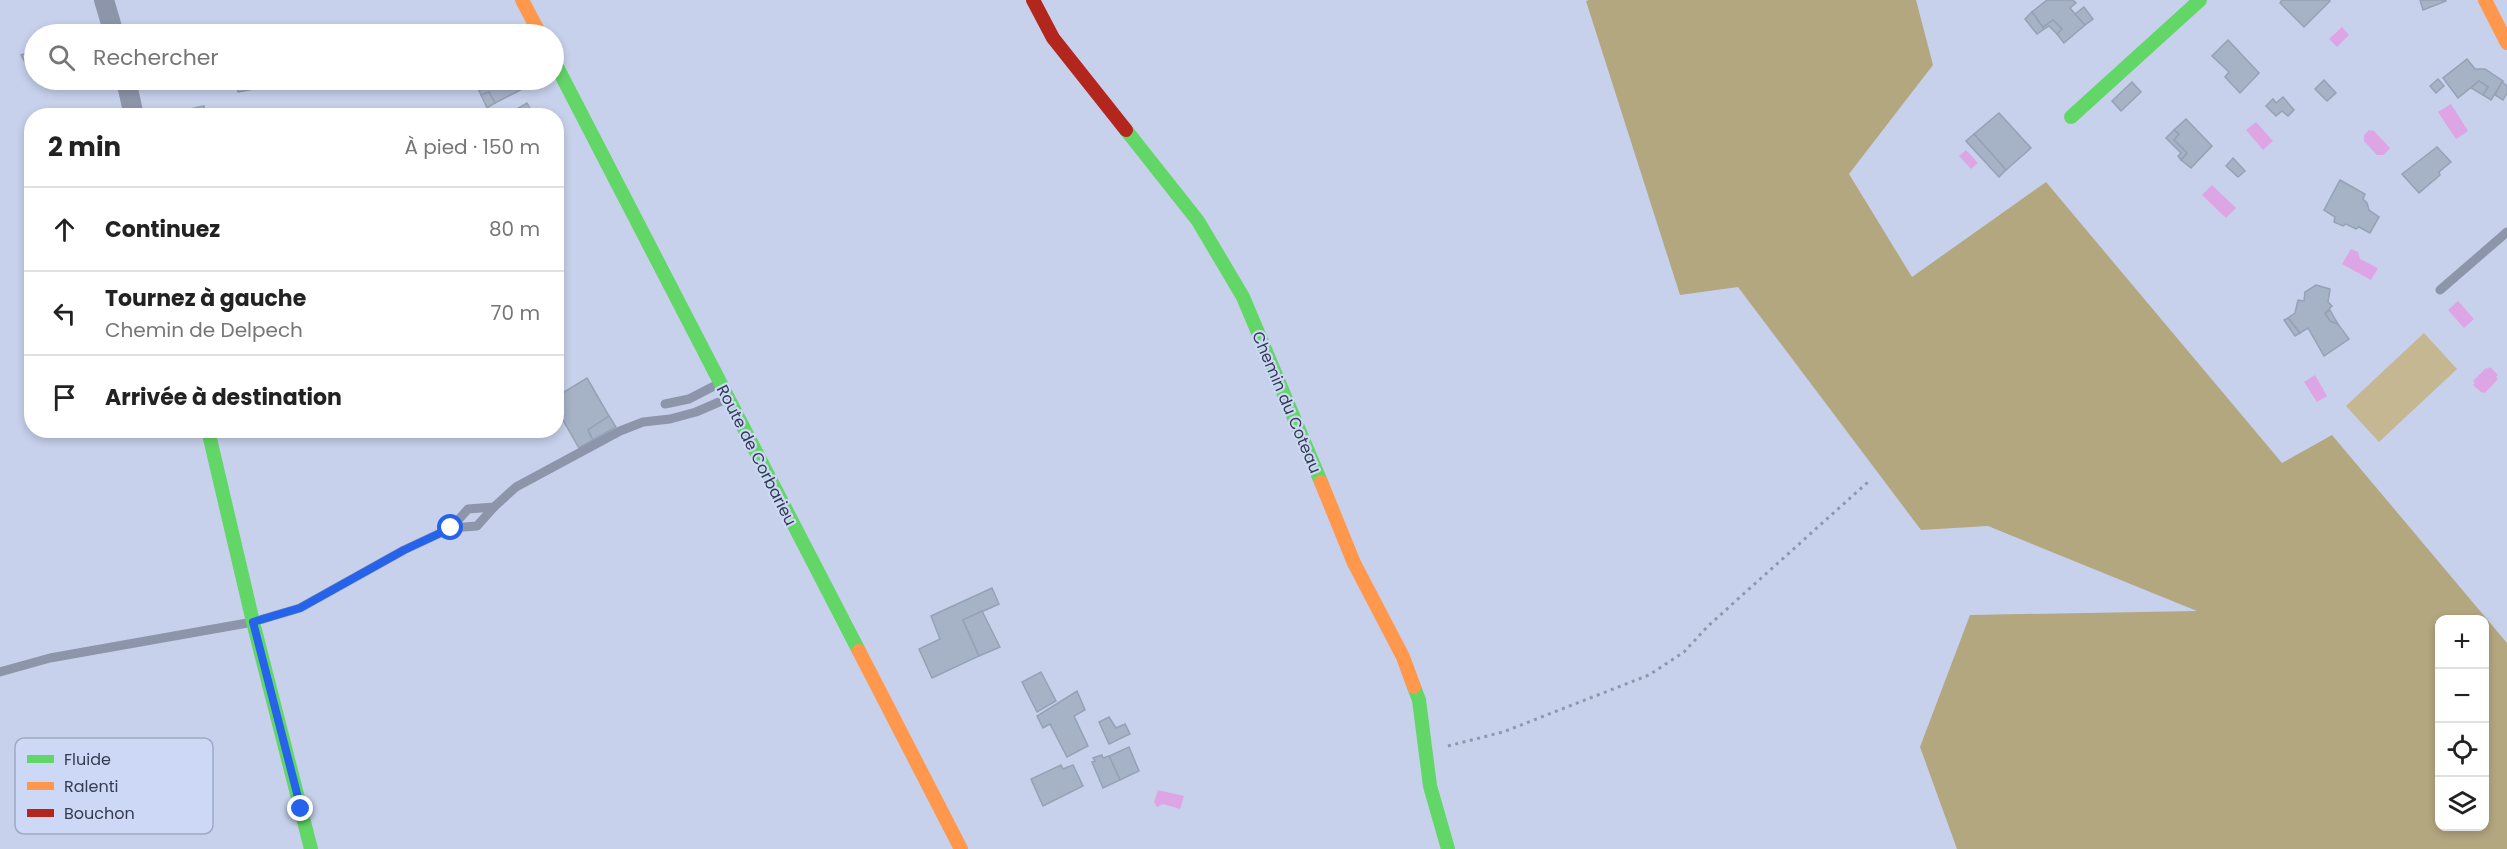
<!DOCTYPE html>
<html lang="fr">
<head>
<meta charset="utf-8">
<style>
	:root { --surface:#fff; --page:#f6f6f6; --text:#222; --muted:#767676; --line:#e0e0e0 }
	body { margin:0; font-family:Poppins,sans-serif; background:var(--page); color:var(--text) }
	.controls { position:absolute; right:18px; bottom:18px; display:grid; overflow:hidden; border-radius:12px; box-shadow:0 3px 9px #0003 }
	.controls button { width:54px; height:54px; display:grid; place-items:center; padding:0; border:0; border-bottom:2px solid var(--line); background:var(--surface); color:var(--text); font:30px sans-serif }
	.stop { position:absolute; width:18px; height:18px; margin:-14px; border:4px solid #2563eb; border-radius:50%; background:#fff }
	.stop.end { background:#2563eb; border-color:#fff; box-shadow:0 2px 6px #0008 }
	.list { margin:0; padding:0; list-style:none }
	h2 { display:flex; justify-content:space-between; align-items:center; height:78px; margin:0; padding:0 24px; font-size:26px }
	h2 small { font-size:20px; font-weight:400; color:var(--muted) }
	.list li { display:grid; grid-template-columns:39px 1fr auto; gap:18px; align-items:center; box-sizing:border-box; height:84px; padding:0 24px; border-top:2px solid var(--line) }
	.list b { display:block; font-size:22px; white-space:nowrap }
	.list p { margin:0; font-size:20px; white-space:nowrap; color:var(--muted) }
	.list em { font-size:20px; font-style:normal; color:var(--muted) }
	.icon { flex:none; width:33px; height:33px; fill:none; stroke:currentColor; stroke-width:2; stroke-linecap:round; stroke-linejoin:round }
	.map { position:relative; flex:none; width:2507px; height:849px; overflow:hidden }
	.search { position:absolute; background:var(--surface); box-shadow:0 3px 9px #0003; left:24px; top:24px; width:540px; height:66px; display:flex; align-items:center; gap:15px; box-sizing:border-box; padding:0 21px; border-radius:33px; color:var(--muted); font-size:22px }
	.panel { position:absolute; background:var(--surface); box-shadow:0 3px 9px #0003; left:24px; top:108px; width:540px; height:330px; border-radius:24px }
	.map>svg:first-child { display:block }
	.green { fill:#c4b792 }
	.forest { fill:#b3a780; fill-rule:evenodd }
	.water { fill:#dda5e3 }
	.building { fill:#a6b2c6; stroke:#95a1b4; stroke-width:1.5 }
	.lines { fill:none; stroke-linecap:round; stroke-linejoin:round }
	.path { stroke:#9197aa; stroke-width:3; stroke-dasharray:3 4.5; stroke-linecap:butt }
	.lane { stroke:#8d95ab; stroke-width:9 }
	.street { stroke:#8d95ab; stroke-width:20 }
	.fast { stroke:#63d668; stroke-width:14 }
	.slow { stroke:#ff974d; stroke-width:14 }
	.jam { stroke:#b3261e; stroke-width:14 }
	.route { stroke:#2563eb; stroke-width:8 }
	.labels { text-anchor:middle; stroke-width:4.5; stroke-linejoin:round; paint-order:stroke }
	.street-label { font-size:16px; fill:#353c50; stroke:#ccd8f6 }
	.key { fill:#ccd8f6; stroke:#9fa9c4; stroke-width:1.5 }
	.key-label { font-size:16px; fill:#353c50 }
</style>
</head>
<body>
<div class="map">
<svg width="2507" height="849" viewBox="0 0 2507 849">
	<rect width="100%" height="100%" fill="#c7d1ec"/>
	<path class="green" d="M2424,333L2457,369L2379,442L2346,406Z"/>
	<path class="forest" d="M1589,0H1916L1933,65L1849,174L1912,277L2046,182L2282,463L2332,435L2507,643V849H1957L1920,747L1970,615L2197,611L1988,526L1921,530L1738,287L1680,295L1586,1ZM2440,620H2484V826H2440Z"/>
	<g class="water">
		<path d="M2342,27L2349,35L2337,47L2329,39Z"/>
		<path d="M2451,104L2468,131L2456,139L2438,112Z"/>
		<path d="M2256,122L2273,141L2263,150L2246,130Z"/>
		<path d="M2369,130L2374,131L2390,148L2384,155H2377L2364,141V135Z"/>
		<path d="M1966,150L1978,163L1971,169L1959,156Z"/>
		<path d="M2212,185L2236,208L2226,218L2202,195Z"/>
		<path d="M2351,249L2358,252L2360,259L2378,268L2371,280L2342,264Z"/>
		<path d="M2458,301L2474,319L2464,328L2448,310Z"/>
		<path d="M2490,367L2498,375L2496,377L2498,379L2485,393L2481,392L2473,385L2475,383L2473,381L2486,368L2488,369Z"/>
		<path d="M2315,375L2327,396L2317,402L2304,382Z"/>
		<path d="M1158,790L1184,796L1180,809L1163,804L1157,807L1154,802Z"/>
	</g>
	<g class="building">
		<path d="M2047,0H2073L2076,3L2070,8L2085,25L2064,43L2057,34L2062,29L2053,20L2043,27L2032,12Z"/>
		<path d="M2282,0H2329L2330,1L2304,27L2280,3Z"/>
		<path d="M2420,0H2445L2446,1L2423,10Z"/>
		<path d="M2084,7L2093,19L2085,25L2075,14Z"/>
		<path d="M2032,12L2044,29L2037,34L2025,19Z"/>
		<path d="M2053,20L2062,29L2057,34L2049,26L2044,29L2043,27Z"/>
		<path d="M2228,40L2259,73L2240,93L2225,77L2229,72L2212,56Z"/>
		<path d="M34,51V69L29,70L21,55Z"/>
		<path d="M2467,59L2475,69H2485L2503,81L2491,100L2483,95L2488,87L2479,81L2458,98L2443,78Z"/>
		<path d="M2438,79L2444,86L2436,93L2430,86Z"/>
		<path d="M236,80H252L254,89L238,92Z"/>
		<path d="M474,80H537L538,81L495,103L489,92L481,95Z"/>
		<path d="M2324,80L2336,93L2327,101L2315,89Z"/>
		<path d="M2479,81L2488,87L2483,95L2471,88Z"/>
		<path d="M2132,82L2141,92L2121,111L2112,101Z"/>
		<path d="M2502,82L2507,86V93L2503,100L2495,95Z"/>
		<path d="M489,92L495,103L487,108L481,95Z"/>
		<path d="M2283,97L2294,110L2288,116L2282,111L2276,116L2266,106L2273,99L2276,103Z"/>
		<path d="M527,103L531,110L518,116L515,110Z"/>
		<path d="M204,106L206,116H181L180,111Z"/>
		<path d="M1999,113L2031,148L2006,170L1974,134Z"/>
		<path d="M2186,119L2212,146L2191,168L2181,160L2187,153L2174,140L2179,134L2174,130Z"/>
		<path d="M2174,130L2179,134L2174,140L2187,153L2181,160L2178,156L2181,153L2166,138Z"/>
		<path d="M1974,134L2006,170L1999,177L1966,141Z"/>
		<path d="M2437,147L2451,162L2439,172L2440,175L2419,193L2402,174Z"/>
		<path d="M2233,158L2245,171L2238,177L2226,166Z"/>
		<path d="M2340,180L2365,194L2363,199L2367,203L2369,210L2379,217L2370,233L2359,227L2356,229L2346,224L2343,226L2334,222L2335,217L2324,210Z"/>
		<path d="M2316,285L2330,289L2328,302L2332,306L2325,313L2330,321L2338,324L2349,339L2324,356L2308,328L2300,333L2288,318L2295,313L2298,300L2304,301L2305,292Z"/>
		<path d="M2330,310L2335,319L2338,324L2330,321L2325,313Z"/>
		<path d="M2288,318L2300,333L2295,336L2284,320Z"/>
		<path d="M587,378L609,416L588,430L593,440L579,448L556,408V397Z"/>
		<path d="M609,416L616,427L593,440L588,430Z"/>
		<path d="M992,588L999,604L963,620L979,656L932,678L919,649L940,639L931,616Z"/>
		<path d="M982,611L1000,647L979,656L963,620Z"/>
		<path d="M1041,672L1056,701L1037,712L1022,682Z"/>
		<path d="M1077,691L1085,710L1074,716L1088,746L1067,757L1050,724L1043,728L1037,716Z"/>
		<path d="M1109,717L1116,728L1125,724L1130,734L1109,744L1099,722Z"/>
		<path d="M1129,747L1139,771L1120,780L1109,756Z"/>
		<path d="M1102,755L1103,758L1109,756L1120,780L1103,788L1092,762L1095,761L1093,758Z"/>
		<path d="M1061,765L1063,769L1073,765L1083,786L1043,806L1031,779Z"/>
	</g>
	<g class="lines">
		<path class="path" d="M1448,746L1503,732L1649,675L1684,652L1708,626L1869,481"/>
		<g class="lane">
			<path d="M2440,290L2507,232"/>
			<path d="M665,404L689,399L718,384"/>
			<path d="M451,528L477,526L494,507"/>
			<path d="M0,672L50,658L253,622L300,608L404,550L451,528L468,509L494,507L516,487L620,431L643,422L670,419L696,412L726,399"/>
		</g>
		<g class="street">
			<path d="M104,0L114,34"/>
			<path d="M126,80L134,116"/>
		</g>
		<g class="fast">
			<path d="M554,61L859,651"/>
			<path d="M2071,117L2200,0"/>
			<path d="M1126,130L1198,221L1243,297L1321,482"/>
			<path d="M208,430L253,622L311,849"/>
			<path d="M1414,687L1419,700L1430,786L1448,849"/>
		</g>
		<g class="slow">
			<path d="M522,0L540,34"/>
			<path d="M2485,0L2507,43"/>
			<path d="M1321,482L1354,563L1403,657L1414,687"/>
			<path d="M859,651L961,849"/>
		</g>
		<path class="jam" d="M1033,0L1053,38L1126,130"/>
	</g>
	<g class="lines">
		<path class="route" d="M301,809L253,622L300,608L404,550L451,528"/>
	</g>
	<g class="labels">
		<g class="street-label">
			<text transform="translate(1287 402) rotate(67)" y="6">Chemin du Coteau</text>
			<text transform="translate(757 455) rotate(63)" y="6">Route de Corbarieu</text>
		</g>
	</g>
	<rect x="15" y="738" width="198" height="96" rx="9" class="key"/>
	<rect x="27" y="755" width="27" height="8" fill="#63d668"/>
	<rect x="27" y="782" width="27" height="8" fill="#ff974d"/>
	<rect x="27" y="809" width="27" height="8" fill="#b3261e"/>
	<g class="key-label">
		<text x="64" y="765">Fluide</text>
		<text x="64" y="792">Ralenti</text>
		<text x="64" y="819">Bouchon</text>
	</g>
</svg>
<div class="controls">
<button>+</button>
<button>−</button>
<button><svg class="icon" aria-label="locate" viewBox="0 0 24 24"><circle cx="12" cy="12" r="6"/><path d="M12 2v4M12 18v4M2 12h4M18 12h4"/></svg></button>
<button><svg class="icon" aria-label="layers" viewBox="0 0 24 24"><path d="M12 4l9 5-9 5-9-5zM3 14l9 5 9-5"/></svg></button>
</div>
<div class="stop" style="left:451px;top:528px"></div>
<div class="stop end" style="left:301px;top:809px"></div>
<div class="search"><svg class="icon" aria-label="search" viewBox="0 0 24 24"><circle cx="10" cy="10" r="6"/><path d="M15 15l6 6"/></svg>Rechercher</div>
<section class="panel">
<h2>2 min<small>À pied · 150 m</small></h2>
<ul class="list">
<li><svg class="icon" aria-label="ahead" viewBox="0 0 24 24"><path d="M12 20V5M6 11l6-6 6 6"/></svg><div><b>Continuez</b></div><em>80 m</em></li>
<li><svg class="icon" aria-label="left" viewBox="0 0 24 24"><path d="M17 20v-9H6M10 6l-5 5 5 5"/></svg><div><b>Tournez à gauche</b><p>Chemin de Delpech</p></div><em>70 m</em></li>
<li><svg class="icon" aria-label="arrive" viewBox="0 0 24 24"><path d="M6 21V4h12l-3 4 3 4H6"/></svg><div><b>Arrivée à destination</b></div></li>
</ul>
</section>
</div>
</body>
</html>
